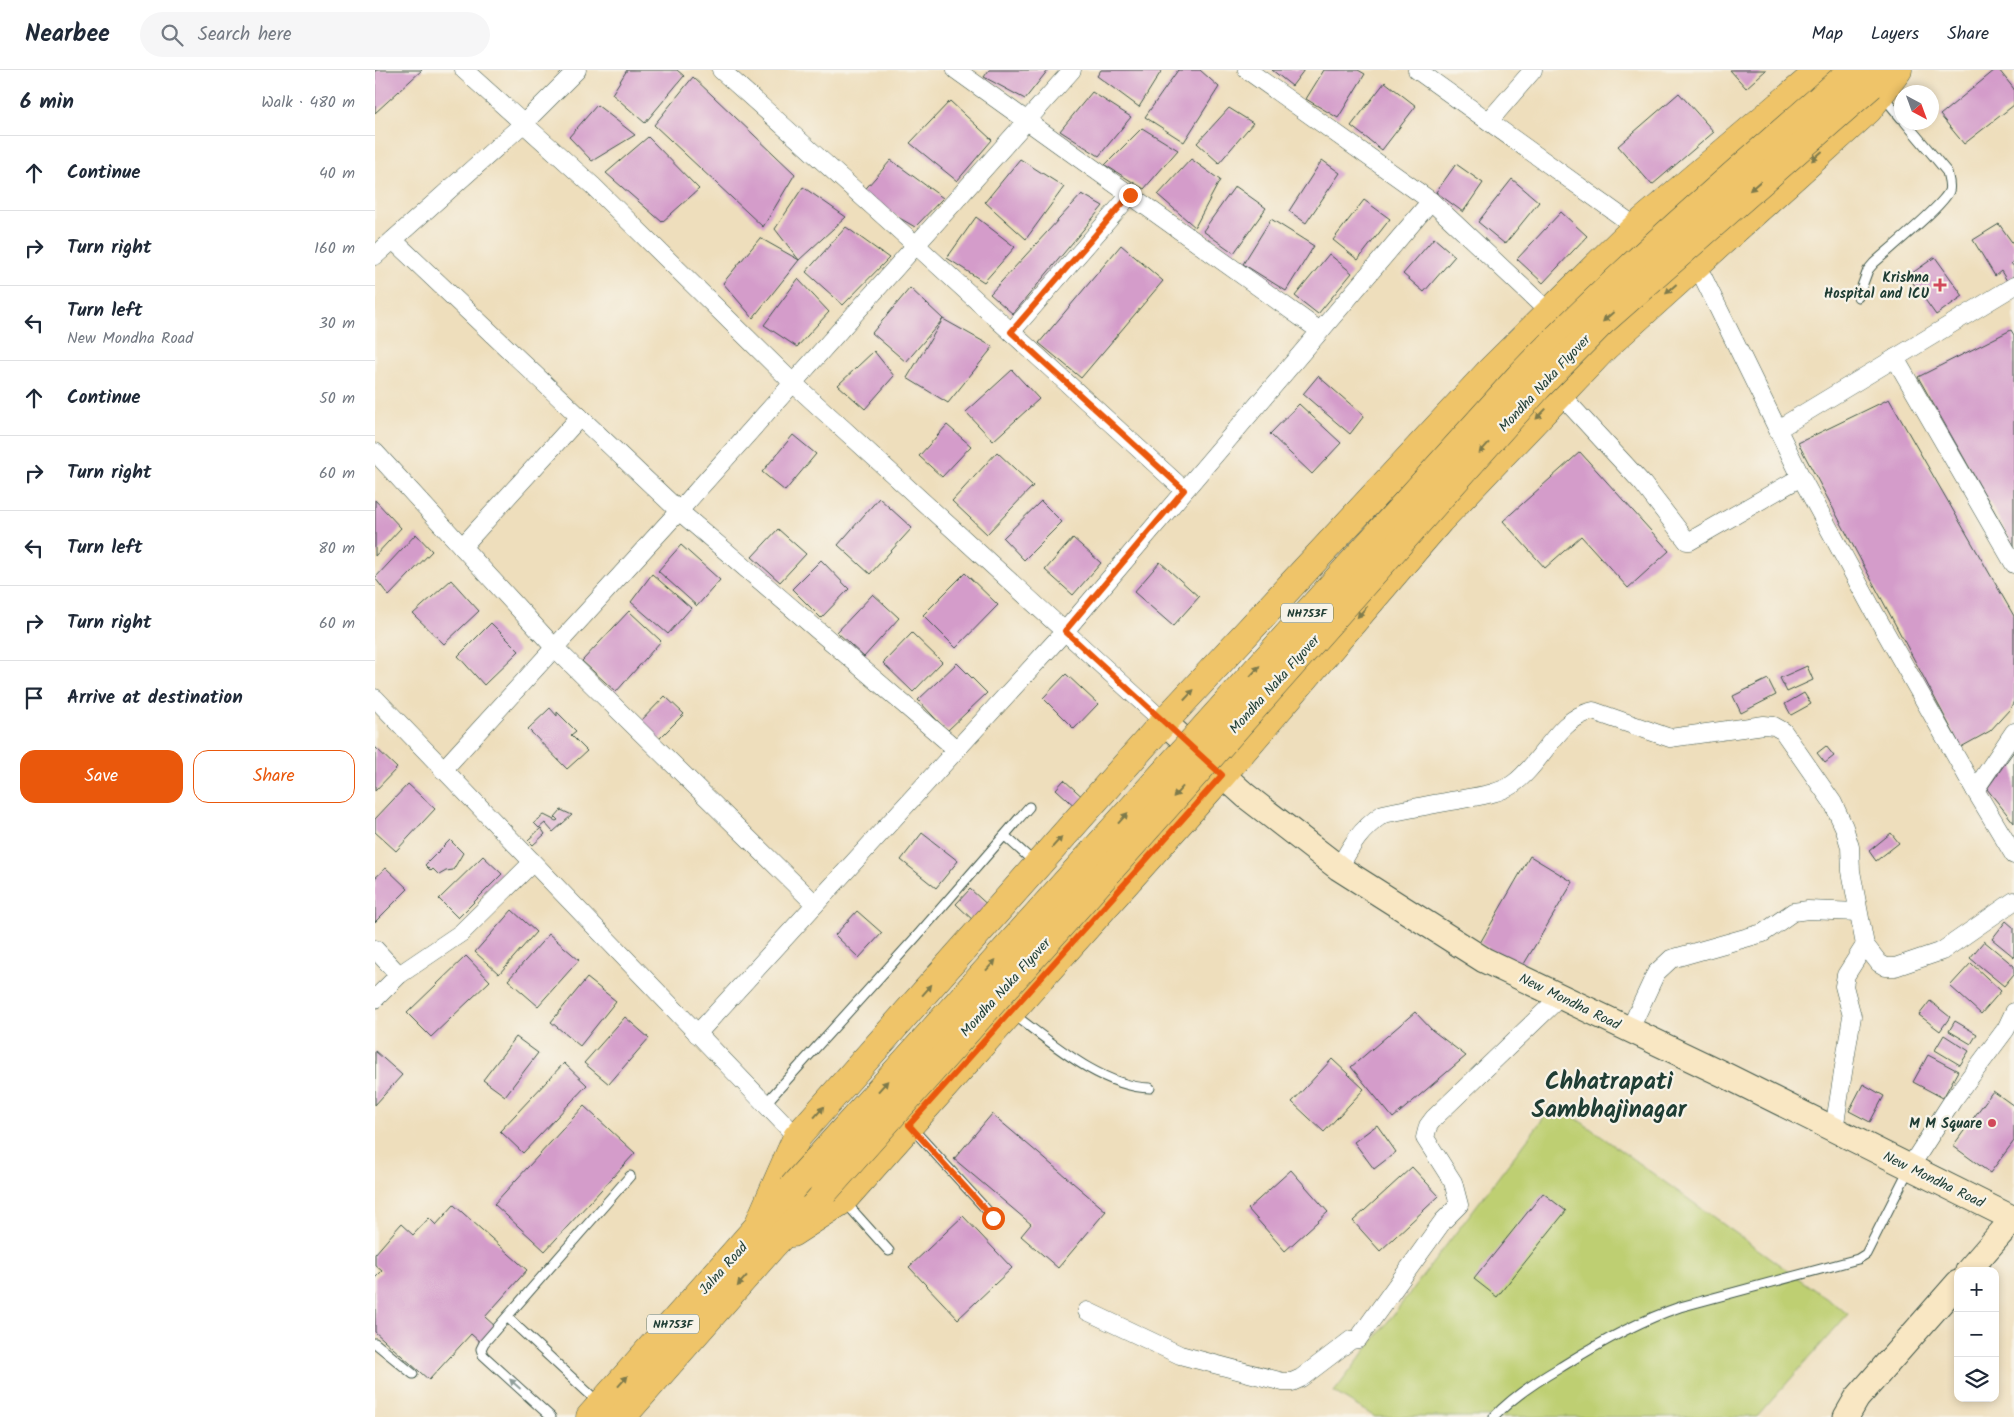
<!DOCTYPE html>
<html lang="en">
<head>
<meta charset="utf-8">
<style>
	:root { --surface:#fff; --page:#f6f6f7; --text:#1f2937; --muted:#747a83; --line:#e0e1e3; --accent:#ea580c }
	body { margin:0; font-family:Kalam,sans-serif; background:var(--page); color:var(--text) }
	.controls { position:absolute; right:15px; bottom:15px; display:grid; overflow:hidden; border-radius:10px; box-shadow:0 2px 8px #0003 }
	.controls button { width:45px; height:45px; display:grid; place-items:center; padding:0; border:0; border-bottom:1px solid var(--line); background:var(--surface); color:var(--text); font:25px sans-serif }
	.compass { position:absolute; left:1519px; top:15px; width:45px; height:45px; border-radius:50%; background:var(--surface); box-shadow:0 2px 8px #0003; rotate:139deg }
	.stop { position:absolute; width:15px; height:15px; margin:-11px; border:4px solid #ea580c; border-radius:50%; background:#fff }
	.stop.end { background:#ea580c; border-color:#fff; box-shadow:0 1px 5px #0008 }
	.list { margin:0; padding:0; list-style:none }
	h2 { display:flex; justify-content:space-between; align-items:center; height:65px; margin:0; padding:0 20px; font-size:21px }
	h2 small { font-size:16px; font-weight:400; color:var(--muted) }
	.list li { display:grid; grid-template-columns:32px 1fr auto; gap:15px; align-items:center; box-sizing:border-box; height:75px; padding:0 20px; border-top:1px solid var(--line) }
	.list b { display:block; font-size:19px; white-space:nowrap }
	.list p { margin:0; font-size:16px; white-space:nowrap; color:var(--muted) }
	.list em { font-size:16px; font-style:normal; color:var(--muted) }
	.actions { display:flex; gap:10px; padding:15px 20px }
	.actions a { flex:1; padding:11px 0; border:1px solid var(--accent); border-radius:15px; text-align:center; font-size:18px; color:var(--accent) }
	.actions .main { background:var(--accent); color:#fff }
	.icon { flex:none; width:28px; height:28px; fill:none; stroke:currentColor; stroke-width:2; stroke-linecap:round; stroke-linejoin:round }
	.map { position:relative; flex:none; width:1639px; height:1347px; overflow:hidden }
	header { display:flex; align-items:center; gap:30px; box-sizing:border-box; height:70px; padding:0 25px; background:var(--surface); border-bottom:1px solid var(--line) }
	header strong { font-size:24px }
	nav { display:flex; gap:28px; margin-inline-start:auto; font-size:18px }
	.search { width:350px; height:45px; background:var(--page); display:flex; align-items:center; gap:12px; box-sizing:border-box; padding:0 18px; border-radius:28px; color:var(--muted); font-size:19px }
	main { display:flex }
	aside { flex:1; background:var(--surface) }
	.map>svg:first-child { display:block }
	.green { fill:#becf72; stroke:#6e8653 }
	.building { fill:#d49cca }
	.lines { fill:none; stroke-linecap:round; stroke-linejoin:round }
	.lane-casing { stroke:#3e5548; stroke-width:11 }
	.street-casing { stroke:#3e5548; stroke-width:19 }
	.secondary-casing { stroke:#3e5548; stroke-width:27 }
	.primary-casing { stroke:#3e5548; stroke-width:29 }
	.highway-casing { stroke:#3e5548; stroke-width:29 }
	.lane { stroke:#fff; stroke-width:9 }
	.street { stroke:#fff; stroke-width:18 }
	.secondary { stroke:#f9e7c3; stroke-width:25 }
	.primary { stroke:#efc469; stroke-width:28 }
	.highway { stroke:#efc469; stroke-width:28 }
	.highway-bridge-casing { stroke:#3e5548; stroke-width:29; stroke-linecap:butt }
	.highway-bridge { stroke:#efc469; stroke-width:28 }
	.oneway { fill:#7d7a4c }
	.oneway2 { fill:#8f9e9a }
	.route { stroke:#ea580c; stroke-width:6 }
	.poi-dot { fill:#d1495b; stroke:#f7f3e8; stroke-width:2 }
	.labels { text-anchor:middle; stroke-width:4.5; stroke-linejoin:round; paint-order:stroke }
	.shield { fill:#f7f3e8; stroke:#60746a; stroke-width:1 }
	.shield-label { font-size:12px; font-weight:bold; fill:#1f3d34 }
	.poi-label { font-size:14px; font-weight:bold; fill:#1f3d34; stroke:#f7f3e8; text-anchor:end }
	.street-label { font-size:14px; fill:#1f3d34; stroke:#f7f3e8 }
	.town-label { font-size:24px; font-weight:bold; fill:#1f3d34; stroke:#f7f3e8 }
</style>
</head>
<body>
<header>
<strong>Nearbee</strong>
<div class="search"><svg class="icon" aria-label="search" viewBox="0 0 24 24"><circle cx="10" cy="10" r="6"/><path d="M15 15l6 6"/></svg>Search here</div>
<nav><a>Map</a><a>Layers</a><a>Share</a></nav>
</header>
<main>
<aside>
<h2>6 min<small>Walk · 480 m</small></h2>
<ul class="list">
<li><svg class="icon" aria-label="ahead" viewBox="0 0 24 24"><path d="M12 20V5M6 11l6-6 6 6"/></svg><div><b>Continue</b></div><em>40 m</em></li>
<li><svg class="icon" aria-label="right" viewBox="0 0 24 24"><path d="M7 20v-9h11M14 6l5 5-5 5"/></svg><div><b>Turn right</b></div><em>160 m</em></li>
<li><svg class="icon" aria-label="left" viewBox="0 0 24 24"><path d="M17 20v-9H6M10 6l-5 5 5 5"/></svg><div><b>Turn left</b><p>New Mondha Road</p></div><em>30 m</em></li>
<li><svg class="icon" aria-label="ahead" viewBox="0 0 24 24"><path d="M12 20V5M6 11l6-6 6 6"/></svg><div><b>Continue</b></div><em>50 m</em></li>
<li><svg class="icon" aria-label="right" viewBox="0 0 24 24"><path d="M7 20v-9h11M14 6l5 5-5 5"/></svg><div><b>Turn right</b></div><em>60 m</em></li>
<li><svg class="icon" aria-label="left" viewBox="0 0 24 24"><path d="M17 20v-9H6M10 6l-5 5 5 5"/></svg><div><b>Turn left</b></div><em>80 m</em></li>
<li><svg class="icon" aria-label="right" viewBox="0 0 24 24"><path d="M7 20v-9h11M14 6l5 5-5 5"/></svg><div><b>Turn right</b></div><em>60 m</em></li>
<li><svg class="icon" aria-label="arrive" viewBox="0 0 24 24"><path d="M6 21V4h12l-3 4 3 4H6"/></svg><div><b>Arrive at destination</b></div></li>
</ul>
<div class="actions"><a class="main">Save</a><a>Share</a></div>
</aside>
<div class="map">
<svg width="1639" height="1347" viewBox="0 0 1639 1347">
	<rect width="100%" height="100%" fill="#f7f3e8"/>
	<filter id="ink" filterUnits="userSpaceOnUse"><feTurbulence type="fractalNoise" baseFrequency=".02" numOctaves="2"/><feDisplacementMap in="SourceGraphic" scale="10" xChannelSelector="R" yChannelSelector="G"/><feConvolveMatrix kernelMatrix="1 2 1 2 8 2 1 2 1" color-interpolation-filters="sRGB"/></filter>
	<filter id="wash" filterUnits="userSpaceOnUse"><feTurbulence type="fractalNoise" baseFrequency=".0096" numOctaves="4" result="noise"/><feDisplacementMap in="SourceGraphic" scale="20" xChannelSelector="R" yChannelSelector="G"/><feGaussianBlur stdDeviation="1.12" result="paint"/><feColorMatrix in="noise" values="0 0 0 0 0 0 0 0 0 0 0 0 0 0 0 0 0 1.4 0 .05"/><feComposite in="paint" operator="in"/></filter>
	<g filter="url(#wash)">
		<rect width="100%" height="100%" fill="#eedebc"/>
		<path class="green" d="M1180,1033L1473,1244L1382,1347H1000L959,1322Z"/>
		<g id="blocks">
			<g class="building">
				<path d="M0,0H47L0,43Z"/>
				<path d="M252,0H302L309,6L270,53L237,24Z"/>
				<path d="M614,0H673L650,29L609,7Z"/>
				<path d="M726,0H787L764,37L722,6Z"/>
				<path d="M803,0H825L844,17L809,72L770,47Z"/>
				<path d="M897,0H929L917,16Z"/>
				<path d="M949,0H983L990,4L963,48L931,29Z"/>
				<path d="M1355,0H1391L1371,18Z"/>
				<path d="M1620,0H1624L1639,19V35L1589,74L1565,45Z"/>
				<path d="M318,7L420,104L388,157L279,55Z"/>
				<path d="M1010,12L1041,36L1007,80L976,56Z"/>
				<path d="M717,22L756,47L724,86L685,61Z"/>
				<path d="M1304,23L1339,62L1277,115L1243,76Z"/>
				<path d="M575,31L617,70L582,111L535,73Z"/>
				<path d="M222,35L260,65L217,91L194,67Z"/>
				<path d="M854,38L878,53L844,93L822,73Z"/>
				<path d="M767,58L803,80L769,119L730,95Z"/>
				<path d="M273,67L324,119L287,152L231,103Z"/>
				<path d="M645,89L689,117L651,169L610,132Z"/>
				<path d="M816,89L845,110L820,157L783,125Z"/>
				<path d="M516,90L568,128L540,157L485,125Z"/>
				<path d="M947,90L965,103L931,153L914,141Z"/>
				<path d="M1081,94L1108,113L1088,142L1061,122Z"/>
				<path d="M1137,109L1164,132L1130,174L1103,152Z"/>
				<path d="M860,116L891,138L859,183L828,161Z"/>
				<path d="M428,117L471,147L424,190L400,159Z"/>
				<path d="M707,124L728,136L638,244L615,224Z"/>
				<path d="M989,130L1015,149L983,190L958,170Z"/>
				<path d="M1186,142L1212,166L1168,213L1142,189Z"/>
				<path d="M601,147L640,177L609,212L572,188Z"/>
				<path d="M896,149L939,176L911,221L868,194Z"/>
				<path d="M1624,154L1639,175V191L1636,193L1639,197V206L1632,211L1626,201L1620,206L1598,170Z"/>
				<path d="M471,157L514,188L468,235L431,202Z"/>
				<path d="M385,168L424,190L378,248L348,213Z"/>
				<path d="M1059,168L1080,186L1049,222L1028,204Z"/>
				<path d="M746,175L788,211L706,308L664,273Z"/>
				<path d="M954,184L977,203L943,244L920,226Z"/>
				<path d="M1560,187L1588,226L1561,245L1533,206Z"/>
				<path d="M423,209L454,242L422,277L389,255Z"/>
				<path d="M535,218L568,249L531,292L497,263Z"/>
				<path d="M568,249L618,277L573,333L532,308Z"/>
				<path d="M1636,260L1639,265V476L1543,307Z"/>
				<path d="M499,281L519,306L490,339L463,315Z"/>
				<path d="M637,300L664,329L618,371L591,342Z"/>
				<path d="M943,306L989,346L975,364L928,324Z"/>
				<path d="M1514,329L1639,546V631L1635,639L1615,661L1586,677L1423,373Z"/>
				<path d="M924,334L966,373L937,404L895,364Z"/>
				<path d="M572,355L596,376L567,407L544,386Z"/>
				<path d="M418,365L441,384L410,421L387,402Z"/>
				<path d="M622,382L658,416L612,464L577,431Z"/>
				<path d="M1205,382L1294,481L1253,518L1206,466L1170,498L1128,451Z"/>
				<path d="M504,428L537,458L495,504L463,475Z"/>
				<path d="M0,430L26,458L0,486Z"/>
				<path d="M666,431L687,452L649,490L628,468Z"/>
				<path d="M403,459L431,484L405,512L377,487Z"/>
				<path d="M41,464L57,481L14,526L0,508Z"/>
				<path d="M698,468L726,493L698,525L670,500Z"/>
				<path d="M306,475L345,510L322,536L283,501Z"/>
				<path d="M446,490L474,519L446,548L417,519Z"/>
				<path d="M785,492L824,527L798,556L759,522Z"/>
				<path d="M590,503L623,535L581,578L548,545Z"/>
				<path d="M277,504L316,538L293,564L256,532Z"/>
				<path d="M76,510L104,541L69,574L38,544Z"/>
				<path d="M498,524L524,548L489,587L462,562Z"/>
				<path d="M254,541L286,571L241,622L207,591Z"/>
				<path d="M116,553L144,581L109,615L83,586Z"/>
				<path d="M537,563L567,592L538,622L508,593Z"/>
				<path d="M582,593L612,623L572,661L543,630Z"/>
				<path d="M1432,596L1438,610L1412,622L1405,608Z"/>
				<path d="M691,604L723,634L699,659L668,628Z"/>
				<path d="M1393,609L1401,625L1366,643L1358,626Z"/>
				<path d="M1429,623L1436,634L1416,645L1410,634Z"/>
				<path d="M290,626L309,644L280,673L262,655Z"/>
				<path d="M175,638L182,646V642L201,661L196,665L212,681L192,699L153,659Z"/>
				<path d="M1451,676L1459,686L1450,693L1442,683Z"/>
				<path d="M0,677L22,698L0,721Z"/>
				<path d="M1639,681V753L1612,719Z"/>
				<path d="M689,710L712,731L704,740L681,719Z"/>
				<path d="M33,714L60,739L21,781L0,762V749Z"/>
				<path d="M186,740L197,745L178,762L170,753L164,758L159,753L169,745L181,751L183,750L180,747Z"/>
				<path d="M166,758L170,764L158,775L153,770Z"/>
				<path d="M547,763L583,791L561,818L526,790Z"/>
				<path d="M1516,763L1524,773L1501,791L1494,781Z"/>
				<path d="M75,770L88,783L78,800L71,801L64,805L58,799L56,801L50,795Z"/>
				<path d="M108,786L127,804L83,848L64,829Z"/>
				<path d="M1155,786L1198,812L1146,899L1105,873Z"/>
				<path d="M11,798L33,819L0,852V808Z"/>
				<path d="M595,819L617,839L602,854L581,834Z"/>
				<path d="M137,840L161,862L124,904L100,882Z"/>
				<path d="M482,841L507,863L484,888L460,865Z"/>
				<path d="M1631,851L1639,858V887L1617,869Z"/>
				<path d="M174,864L204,890L163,936L133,910Z"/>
				<path d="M1609,871L1639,896V904L1629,916L1595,888Z"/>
				<path d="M91,886L115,911L56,967L32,943Z"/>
				<path d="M1596,893L1626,921L1606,944L1575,916Z"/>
				<path d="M212,908L241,931L205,976L176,952Z"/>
				<path d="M1555,931L1575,947L1565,961L1544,945Z"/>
				<path d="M1040,942L1057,960L1091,986L1018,1048L976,997Z"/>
				<path d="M250,947L274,968L234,1014L209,993Z"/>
				<path d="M1580,951L1602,964L1596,974L1574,961Z"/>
				<path d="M1569,965L1594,981L1585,995L1560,980Z"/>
				<path d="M141,967L163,983L130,1026L108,1010Z"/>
				<path d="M0,981L27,1005L0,1035Z"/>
				<path d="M1553,985L1583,1001L1568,1028L1538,1012Z"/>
				<path d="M957,989L989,1019L949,1062L917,1032Z"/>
				<path d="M189,993L212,1015L148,1083L125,1061Z"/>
				<path d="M1488,1014L1509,1026L1495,1052L1474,1041Z"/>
				<path d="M1618,1021L1639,1036V1071L1615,1103L1578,1076Z"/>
				<path d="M209,1036L260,1083L170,1181L119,1134Z"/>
				<path d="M617,1044L731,1141L683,1198L646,1166L656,1154L579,1089Z"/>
				<path d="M1002,1055L1021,1082L999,1099L979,1072Z"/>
				<path d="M1037,1097L1064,1126L1005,1181L978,1151Z"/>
				<path d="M916,1100L953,1142L910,1181L873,1139Z"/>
				<path d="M1168,1123L1191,1141L1122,1227L1099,1209Z"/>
				<path d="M79,1135L152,1200L110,1247L121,1257L106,1273L96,1264L54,1310L0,1262V1208L7,1201L0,1195V1184L26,1154L38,1165L54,1148L61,1155Z"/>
				<path d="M588,1146L637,1198L583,1249L534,1197Z"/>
			</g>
		</g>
	</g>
	<g filter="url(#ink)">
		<use href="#blocks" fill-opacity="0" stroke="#3e5548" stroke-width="1"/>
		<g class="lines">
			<defs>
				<g id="lane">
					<path d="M1508,26L1526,48"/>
					<path d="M1483,227L1493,200L1499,193C1513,180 1568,136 1574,121C1576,115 1573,107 1572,102L1530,52"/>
					<path d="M630,766L661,794"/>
					<path d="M638,944C676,972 726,1017 775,1018"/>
					<path d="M390,1034L541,867L654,737"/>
					<path d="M536,1057L619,1148"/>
					<path d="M470,1132L514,1181"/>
					<path d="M132,1247L223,1332"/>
					<path d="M0,1273L38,1304"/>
					<path d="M176,1347L108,1285L106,1279L109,1273L255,1106"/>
					<path d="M1119,1347C1137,1327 1162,1311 1186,1297C1224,1273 1263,1251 1305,1237L1483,1189L1491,1184L1534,1099"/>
				</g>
				<g id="street">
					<path d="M89,0L218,116L418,313L789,652"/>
					<path d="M346,0L542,176L809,420"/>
					<path d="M581,0L945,261"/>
					<path d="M872,0L1056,131L1174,242"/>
					<path d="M1042,0L1261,157"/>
					<path d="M1114,51L1158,0"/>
					<path d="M18,170L304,441L581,679"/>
					<path d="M0,186L149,53L202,0"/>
					<path d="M1322,195L1426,407L1499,542L1600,720L1639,785"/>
					<path d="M636,262L755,125"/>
					<path d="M1520,288L1639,494"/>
					<path d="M1185,324L1268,414L1312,471H1315L1426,407"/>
					<path d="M1403,359L1639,216"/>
					<path d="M0,382L179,577L440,834"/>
					<path d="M87,477L205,347"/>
					<path d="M0,628L422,1067"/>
					<path d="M68,700L304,441L697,0"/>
					<path d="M1600,720L1639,662"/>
					<path d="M964,798C977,774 985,760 1008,744C1033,739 1058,734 1083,730C1101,726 1122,725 1138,714C1166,695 1183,647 1218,641L1295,668L1389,655L1399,656L1408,661L1458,733L1469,757L1475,777L1476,801L1490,875L1504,893L1511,897H1520L1567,881L1639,831"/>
					<path d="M0,879L24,905"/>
					<path d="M0,929L24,905L86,863L157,793"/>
					<path d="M1255,959L1281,903L1296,889L1388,863L1418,842L1433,840L1483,842"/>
					<path d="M322,964L690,561L1056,131"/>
					<path d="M1459,1059L1477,946L1469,916L1471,905L1490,875"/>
					<path d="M1535,1097L1578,1030L1631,959L1639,942"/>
					<path d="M712,1241L805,1285L908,1312H917L926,1308L976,1270L983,1269L1068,1151L1084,1135L1078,1112L1050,1068L1053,1056L1059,1048L1186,926"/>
				</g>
				<g id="secondary">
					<path d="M789,652L871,726L964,798L1109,890L1352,1006L1639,1149"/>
					<path d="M1593,1201L1639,1148"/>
					<path d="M1471,1347L1482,1328L1583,1213"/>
				</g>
				<g id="primary">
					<path d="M385,1151L422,1067L789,652L1115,301L1261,157L1446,0"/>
					<path d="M417,1163L468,1130L847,705L1065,450L1230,277L1493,40L1523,0"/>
				</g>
				<g id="highway">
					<path d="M1496,15L1514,0"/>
					<path d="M215,1347L417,1118"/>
					<path d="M247,1347L399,1174L449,1122"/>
				</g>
			</defs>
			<use href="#lane" class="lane-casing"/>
			<use href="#street" class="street-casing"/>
			<use href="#secondary" class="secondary-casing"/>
			<use href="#primary" class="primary-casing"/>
			<use href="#highway" class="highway-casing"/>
			<use href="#lane" class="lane"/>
			<use href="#street" class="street"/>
			<use href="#secondary" class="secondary"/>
			<use href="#primary" class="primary"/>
			<use href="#highway" class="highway"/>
			<defs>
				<g id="highway-bridge">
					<path d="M417,1118L1145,306C1249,197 1365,100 1478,0"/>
					<path d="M449,1122L1163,317L1228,251L1496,15"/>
				</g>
			</defs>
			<use href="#highway-bridge" class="highway-bridge-casing"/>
			<use href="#highway-bridge" class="highway-bridge"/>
		</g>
		<defs><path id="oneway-solid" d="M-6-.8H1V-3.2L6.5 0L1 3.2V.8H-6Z" transform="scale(1.25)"/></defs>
		<g class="oneway">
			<use href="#oneway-solid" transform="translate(1442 86) rotate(138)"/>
			<use href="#oneway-solid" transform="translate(1380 116) rotate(139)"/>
			<use href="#oneway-solid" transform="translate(1296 219) rotate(138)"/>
			<use href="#oneway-solid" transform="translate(1233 247) rotate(138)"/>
			<use href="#oneway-solid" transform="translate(1166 344) rotate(134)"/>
			<use href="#oneway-solid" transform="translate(1109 378) rotate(132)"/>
			<use href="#oneway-solid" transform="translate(987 542) rotate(131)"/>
			<use href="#oneway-solid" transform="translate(880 601) rotate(-48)"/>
			<use href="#oneway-solid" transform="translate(814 625) rotate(-47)"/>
			<use href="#oneway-solid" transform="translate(803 722) rotate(132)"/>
			<use href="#oneway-solid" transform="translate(748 748) rotate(-48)"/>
			<use href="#oneway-solid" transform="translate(682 772) rotate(-48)"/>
			<use href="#oneway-solid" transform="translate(616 895) rotate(-48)"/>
			<use href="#oneway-solid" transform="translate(552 920) rotate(-49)"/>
			<use href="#oneway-solid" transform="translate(508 1016) rotate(-48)"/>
			<use href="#oneway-solid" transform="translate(444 1042) rotate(-49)"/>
			<use href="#oneway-solid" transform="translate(367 1211) rotate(131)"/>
			<use href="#oneway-solid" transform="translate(248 1311) rotate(-48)"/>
		</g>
		<use class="oneway2" href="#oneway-solid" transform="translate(140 1314) rotate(-138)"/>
	</g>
	<g class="lines" filter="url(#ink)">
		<path class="route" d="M618,1148L534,1055L847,705L690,561L809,420L636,262L755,125"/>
	</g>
	<g class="poi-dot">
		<path d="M1562.5 207.5h5v5h5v5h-5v5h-5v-5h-5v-5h5z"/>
		<circle cx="1617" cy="1053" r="5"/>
	</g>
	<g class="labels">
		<g class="shield">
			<rect x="906" y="533.5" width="52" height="19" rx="4"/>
			<rect x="272" y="1244.5" width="52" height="19" rx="4"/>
		</g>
		<g class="shield-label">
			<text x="932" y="547">NH753F</text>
			<text x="298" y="1258">NH753F</text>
		</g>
		<g class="poi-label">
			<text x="1554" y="212">Krishna<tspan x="1554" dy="16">Hospital and ICU</tspan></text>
			<text x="1607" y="1058">M M Square</text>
		</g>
		<g class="street-label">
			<text transform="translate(1169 313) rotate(-47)" y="5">Mondha Naka Flyover</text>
			<text transform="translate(899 614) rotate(-48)" y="5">Mondha Naka Flyover</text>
			<text transform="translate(630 917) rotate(-48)" y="5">Mondha Naka Flyover</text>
			<text transform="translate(1195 931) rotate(26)" y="5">New Mondha Road</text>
			<text transform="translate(1559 1109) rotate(26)" y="5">New Mondha Road</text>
			<text transform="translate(348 1198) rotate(-48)" y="5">Jalna Road</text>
		</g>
		<g class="town-label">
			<text x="1234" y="1019">Chhatrapati<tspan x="1234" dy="28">Sambhajinagar</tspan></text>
		</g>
	</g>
</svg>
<div class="controls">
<button>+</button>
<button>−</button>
<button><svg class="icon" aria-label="layers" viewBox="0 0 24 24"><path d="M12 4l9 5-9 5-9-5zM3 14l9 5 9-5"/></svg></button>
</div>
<svg class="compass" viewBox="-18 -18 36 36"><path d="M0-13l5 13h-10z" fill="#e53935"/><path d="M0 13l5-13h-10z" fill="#747a83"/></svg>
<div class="stop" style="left:618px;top:1148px"></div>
<div class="stop end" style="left:755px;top:125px"></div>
</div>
</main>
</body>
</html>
